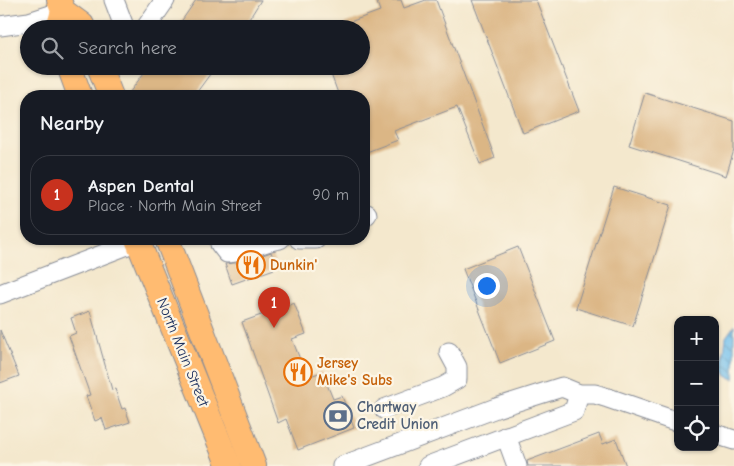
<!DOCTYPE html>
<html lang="en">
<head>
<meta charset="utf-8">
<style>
	:root { --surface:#171b24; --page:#242831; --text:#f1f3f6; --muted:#9ea1a6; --line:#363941; --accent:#c8321e }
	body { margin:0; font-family:"Comic Neue",sans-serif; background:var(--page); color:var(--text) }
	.controls { position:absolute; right:15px; bottom:15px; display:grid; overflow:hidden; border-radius:10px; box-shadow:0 1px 4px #0004 }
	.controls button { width:45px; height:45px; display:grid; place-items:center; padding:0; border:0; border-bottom:1px solid var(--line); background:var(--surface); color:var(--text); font:25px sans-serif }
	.you { position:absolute; left:486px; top:285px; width:18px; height:18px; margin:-12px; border:4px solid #fff; border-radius:50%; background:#1a73e8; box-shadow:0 0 0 8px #1a73e833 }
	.badge { display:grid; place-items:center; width:32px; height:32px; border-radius:50%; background:var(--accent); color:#fff; font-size:16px; font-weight:700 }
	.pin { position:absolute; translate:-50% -41px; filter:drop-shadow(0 1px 2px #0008) }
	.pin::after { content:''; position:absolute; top:26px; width:18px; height:15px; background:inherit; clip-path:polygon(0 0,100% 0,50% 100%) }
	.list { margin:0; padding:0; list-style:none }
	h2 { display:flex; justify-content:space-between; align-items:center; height:65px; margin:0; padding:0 20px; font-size:21px }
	h2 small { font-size:16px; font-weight:400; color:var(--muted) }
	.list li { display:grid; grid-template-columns:32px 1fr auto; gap:15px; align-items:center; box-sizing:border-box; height:80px; margin:0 10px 10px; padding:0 10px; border:1px solid var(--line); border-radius:20px }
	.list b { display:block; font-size:19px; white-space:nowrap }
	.list p { margin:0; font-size:16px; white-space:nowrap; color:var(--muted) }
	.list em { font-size:16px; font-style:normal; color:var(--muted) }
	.icon { flex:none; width:28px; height:28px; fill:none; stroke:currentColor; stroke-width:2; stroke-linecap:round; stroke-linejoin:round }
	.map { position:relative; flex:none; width:734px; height:466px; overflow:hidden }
	.search { position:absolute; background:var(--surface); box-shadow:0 1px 4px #0004; left:20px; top:20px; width:350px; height:55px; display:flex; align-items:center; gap:12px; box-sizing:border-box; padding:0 18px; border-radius:28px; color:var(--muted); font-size:19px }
	.panel { position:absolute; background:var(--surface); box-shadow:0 1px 4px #0004; left:20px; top:90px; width:350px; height:155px; border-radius:20px }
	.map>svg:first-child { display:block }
	.water { fill:url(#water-waves); stroke:#4878a6 }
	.building { fill:#dbb685 }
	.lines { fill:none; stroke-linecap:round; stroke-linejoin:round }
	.minor-casing { stroke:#888c96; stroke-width:21 }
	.major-casing { stroke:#888c96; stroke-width:26 }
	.minor { stroke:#fff; stroke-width:19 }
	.major { stroke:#ffbb71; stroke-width:24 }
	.labels { text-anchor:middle; stroke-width:4.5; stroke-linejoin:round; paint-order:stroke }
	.food-label { font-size:15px; font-weight:bold; fill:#c56008; stroke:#fcf5e5; text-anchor:start }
	.street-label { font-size:15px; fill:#1b2f5e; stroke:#fcf5e5 }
	.service-label { font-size:15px; font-weight:bold; fill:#4e5e75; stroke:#fcf5e5; text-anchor:start }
</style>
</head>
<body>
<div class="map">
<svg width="734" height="466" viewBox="0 0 734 466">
	<defs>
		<pattern id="water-waves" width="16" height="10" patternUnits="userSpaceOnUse" patternTransform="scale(1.25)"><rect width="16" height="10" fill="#74c1ee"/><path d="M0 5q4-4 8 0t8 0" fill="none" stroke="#5e9dc4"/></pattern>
	</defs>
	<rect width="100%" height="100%" fill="#fcf5e5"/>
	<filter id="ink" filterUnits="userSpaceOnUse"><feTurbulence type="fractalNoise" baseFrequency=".02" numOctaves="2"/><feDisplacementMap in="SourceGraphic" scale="10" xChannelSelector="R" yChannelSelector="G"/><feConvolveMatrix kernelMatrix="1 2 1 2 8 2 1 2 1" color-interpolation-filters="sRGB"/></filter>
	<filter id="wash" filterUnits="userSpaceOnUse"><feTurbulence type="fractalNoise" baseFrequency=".0096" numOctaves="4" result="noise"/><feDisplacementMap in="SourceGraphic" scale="20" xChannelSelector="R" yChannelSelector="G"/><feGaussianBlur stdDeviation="1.12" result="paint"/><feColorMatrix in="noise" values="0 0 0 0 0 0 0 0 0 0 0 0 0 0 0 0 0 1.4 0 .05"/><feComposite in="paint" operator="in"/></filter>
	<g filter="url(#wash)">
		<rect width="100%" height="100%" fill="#f4e8cd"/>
		<path class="water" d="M734,326V379L726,376L722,369L726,337Z"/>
		<g id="blocks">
			<g class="building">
				<path d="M196,0H261L243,29H176Z"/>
				<path d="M376,0H401L404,8L426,0H436L495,158L480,164L457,107L394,131L398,140L364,153V96H339L328,66H361V29L336,27L380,11Z"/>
				<path d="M472,0H536L579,111L523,133Z"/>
				<path d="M149,66H216L194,96H127Z"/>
				<path d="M645,93L734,121V150L726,176L629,145Z"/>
				<path d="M614,187L671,205L633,326L576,308Z"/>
				<path d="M518,247L555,341L500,363L463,269Z"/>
				<path d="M271,252L277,268L232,284L225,264L243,262Z"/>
				<path d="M294,303L306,334L292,339L307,377L322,372L333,399L342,396L354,428L298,450L286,419L278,423L242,322Z"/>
				<path d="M90,311L112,390L115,389L122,409L125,408L130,422L106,430L102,418L95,421L86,396L90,395L69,336L76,333L71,318Z"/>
				<path d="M0,330L19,376L0,383Z"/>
				<path d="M599,434L603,444L616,439L626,466H528L527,461Z"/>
			</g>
		</g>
	</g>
	<g filter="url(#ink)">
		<use href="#blocks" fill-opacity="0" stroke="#888c96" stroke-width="1"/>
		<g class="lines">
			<defs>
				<g id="minor">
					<path d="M114,0L125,29"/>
					<path d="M0,26L29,22L63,11"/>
					<path d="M145,29L165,0"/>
					<path d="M364,217L367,214"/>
					<path d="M221,239L220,244L227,253C245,253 261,241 280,239"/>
					<path d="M299,239H316"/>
					<path d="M0,294L138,241"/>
					<path d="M384,409L443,387L457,379V367L449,352"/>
					<path d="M715,434L734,440"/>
					<path d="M506,436L517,466"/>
					<path d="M342,466L496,408L562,387L579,394H595L608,398L678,422"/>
					<path d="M428,466L574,411L579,394"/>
				</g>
				<g id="major">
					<path d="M63,11L82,25L84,29"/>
					<path d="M58,29L63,11L59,0"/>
					<path d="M69,66L80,96"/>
					<path d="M99,66L111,96"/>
					<path d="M137,239L229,466"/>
					<path d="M167,239L254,466"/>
				</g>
			</defs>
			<use href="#minor" class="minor-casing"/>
			<use href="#major" class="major-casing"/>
			<use href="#minor" class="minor"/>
			<use href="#major" class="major"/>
		</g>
	</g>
	<defs>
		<symbol id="restaurant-ring" viewBox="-11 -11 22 22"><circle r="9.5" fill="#fcf5e5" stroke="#e8710a" stroke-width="1.5"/><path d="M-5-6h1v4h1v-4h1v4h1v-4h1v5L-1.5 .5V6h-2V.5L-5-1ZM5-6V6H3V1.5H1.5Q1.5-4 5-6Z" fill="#e8710a"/></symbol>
		<symbol id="bank-ring" viewBox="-11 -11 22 22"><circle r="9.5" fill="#fcf5e5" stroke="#5c6f8a" stroke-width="1.5"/><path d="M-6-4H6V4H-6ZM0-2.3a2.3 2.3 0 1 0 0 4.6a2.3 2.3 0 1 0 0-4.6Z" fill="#5c6f8a"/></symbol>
	</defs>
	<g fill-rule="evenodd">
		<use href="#restaurant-ring" x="235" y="249" width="32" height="32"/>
		<use href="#restaurant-ring" x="282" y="356" width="32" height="32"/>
		<use href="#bank-ring" x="322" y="400" width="32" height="32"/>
	</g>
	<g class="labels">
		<g class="food-label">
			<text x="270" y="270">Dunkin'</text>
			<text x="317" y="368">Jersey<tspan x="317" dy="17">Mike's Subs</tspan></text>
		</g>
		<g class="street-label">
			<text transform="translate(183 352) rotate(68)" y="5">North Main Street</text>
		</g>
		<g class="service-label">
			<text x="357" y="412">Chartway<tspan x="357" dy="17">Credit Union</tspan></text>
		</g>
	</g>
</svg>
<div class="controls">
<button>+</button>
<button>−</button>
<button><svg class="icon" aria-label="locate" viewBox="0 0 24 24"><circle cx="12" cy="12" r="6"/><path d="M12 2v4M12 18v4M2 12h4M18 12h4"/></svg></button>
</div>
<div class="you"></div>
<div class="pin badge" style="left:274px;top:328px">1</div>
<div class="search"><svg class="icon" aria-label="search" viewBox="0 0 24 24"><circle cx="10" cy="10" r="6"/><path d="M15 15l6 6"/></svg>Search here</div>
<section class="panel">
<h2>Nearby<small></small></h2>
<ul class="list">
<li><span class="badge">1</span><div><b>Aspen Dental</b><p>Place · North Main Street</p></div><em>90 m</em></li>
</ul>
</section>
</div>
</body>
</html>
